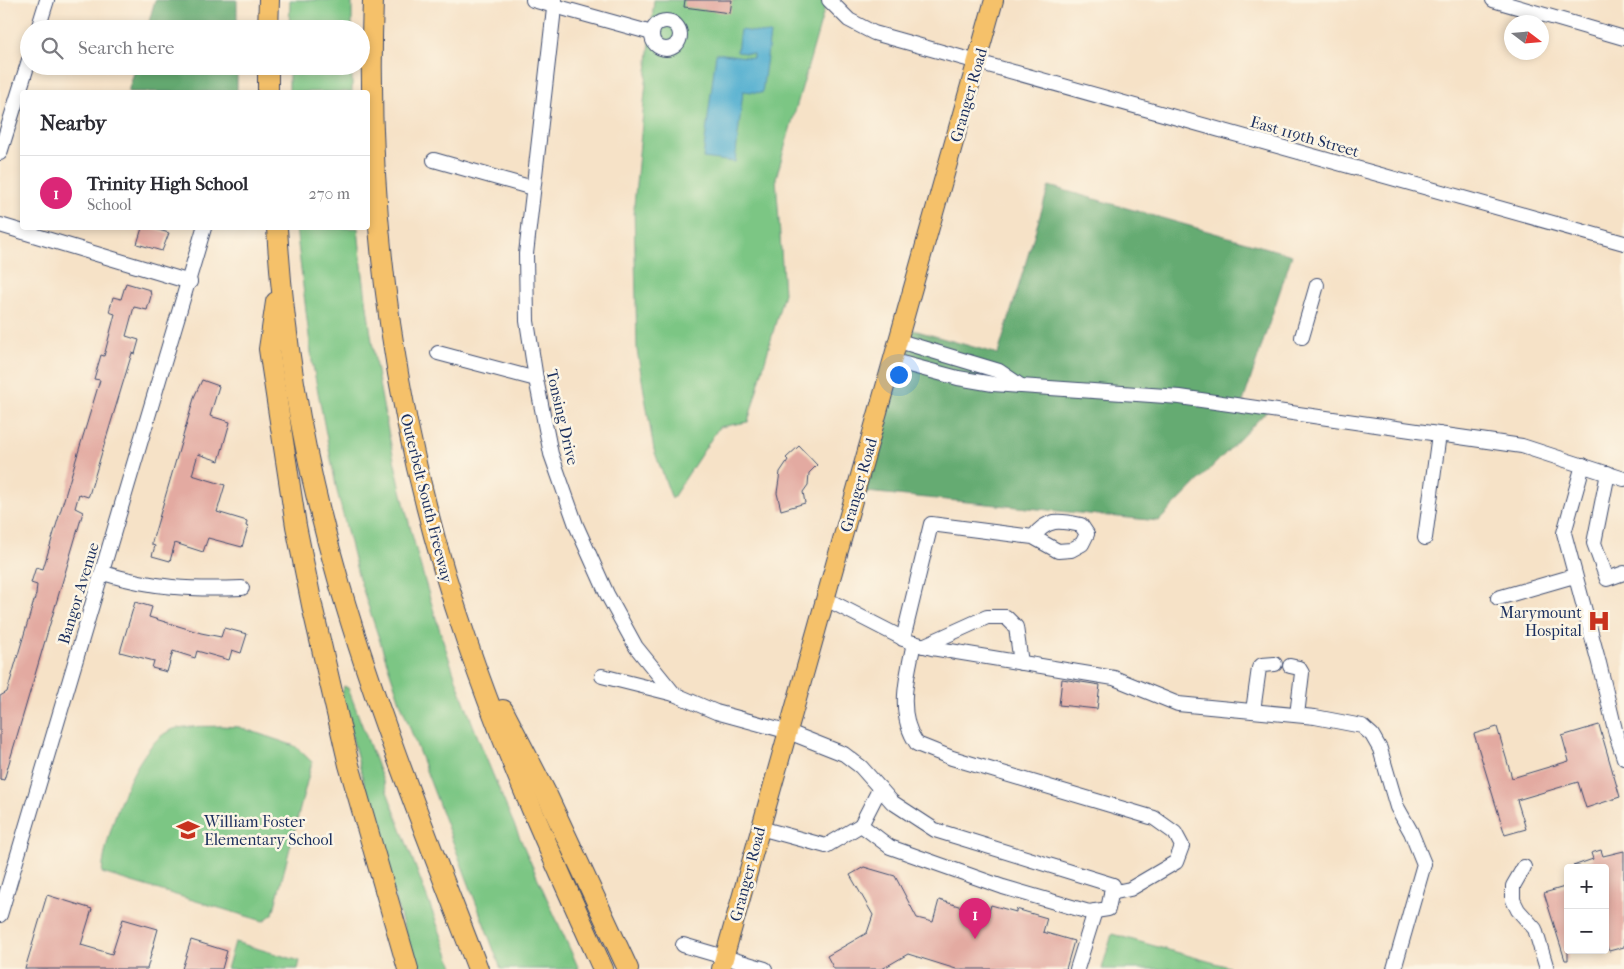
<!DOCTYPE html>
<html lang="en">
<head>
<meta charset="utf-8">
<style>
	:root { --surface:#fff; --page:#f2f2f3; --text:#2b2b33; --muted:#7c7c81; --line:#e1e1e2; --accent:#db2777 }
	body { margin:0; font-family:"IM FELL French Canon",serif; background:var(--page); color:var(--text) }
	.controls { position:absolute; right:15px; bottom:15px; display:grid; overflow:hidden; border-radius:5px; box-shadow:0 2px 8px #0003 }
	.controls button { width:45px; height:45px; display:grid; place-items:center; padding:0; border:0; border-bottom:1px solid var(--line); background:var(--surface); color:var(--text); font:25px sans-serif }
	.compass { position:absolute; left:1504px; top:15px; width:45px; height:45px; border-radius:50%; background:var(--surface); box-shadow:0 2px 8px #0003; rotate:106deg }
	.you { position:absolute; left:898px; top:374px; width:18px; height:18px; margin:-12px; border:4px solid #fff; border-radius:50%; background:#1a73e8; box-shadow:0 0 0 8px #1a73e833 }
	.badge { display:grid; place-items:center; width:32px; height:32px; border-radius:50%; background:var(--accent); color:#fff; font-size:16px; font-weight:700 }
	.pin { position:absolute; translate:-50% -41px; filter:drop-shadow(0 1px 2px #0008) }
	.pin::after { content:''; position:absolute; top:26px; width:18px; height:15px; background:inherit; clip-path:polygon(0 0,100% 0,50% 100%) }
	.list { margin:0; padding:0; list-style:none }
	h2 { display:flex; justify-content:space-between; align-items:center; height:65px; margin:0; padding:0 20px; font-size:21px }
	h2 small { font-size:16px; font-weight:400; color:var(--muted) }
	.list li { display:grid; grid-template-columns:32px 1fr auto; gap:15px; align-items:center; box-sizing:border-box; height:75px; padding:0 20px; border-top:1px solid var(--line) }
	.list b { display:block; font-size:19px; white-space:nowrap }
	.list p { margin:0; font-size:16px; white-space:nowrap; color:var(--muted) }
	.list em { font-size:16px; font-style:normal; color:var(--muted) }
	.icon { flex:none; width:28px; height:28px; fill:none; stroke:currentColor; stroke-width:2; stroke-linecap:round; stroke-linejoin:round }
	.map { position:relative; flex:none; width:1624px; height:969px; overflow:hidden }
	.search { position:absolute; background:var(--surface); box-shadow:0 2px 8px #0003; left:20px; top:20px; width:350px; height:55px; display:flex; align-items:center; gap:12px; box-sizing:border-box; padding:0 18px; border-radius:28px; color:var(--muted); font-size:19px }
	.panel { position:absolute; background:var(--surface); box-shadow:0 2px 8px #0003; left:20px; top:90px; width:350px; height:140px; border-radius:5px }
	.map>svg:first-child { display:block }
	.green { fill:#7cc684; stroke:#4c7a71 }
	.forest { fill:#65ab72; stroke:#406d68 }
	.water { fill:#51afd0; stroke:#366f97 }
	.building { fill:#e3aaa1 }
	.lines { fill:none; stroke-linecap:round; stroke-linejoin:round }
	.minor-casing { stroke:#3c4a6e; stroke-width:16 }
	.major-casing { stroke:#3c4a6e; stroke-width:20 }
	.highway-casing { stroke:#3c4a6e; stroke-width:22 }
	.minor { stroke:#fff; stroke-width:14 }
	.major { stroke:#f5c16b; stroke-width:18 }
	.highway { stroke:#f5c16b; stroke-width:20 }
	.labels { text-anchor:middle; stroke-width:5; stroke-linejoin:round; paint-order:stroke }
	.street-label { font-size:16px; fill:#1b2f5e; stroke:#fcf5e5 }
	.poi-label { font-size:16px; fill:#1b2f5e; stroke:#fcf5e5; text-anchor:end }
</style>
</head>
<body>
<div class="map">
<svg width="1624" height="969" viewBox="0 0 1624 969">
	<rect width="100%" height="100%" fill="#fcf5e5"/>
	<filter id="ink" filterUnits="userSpaceOnUse"><feTurbulence type="fractalNoise" baseFrequency=".02" numOctaves="2"/><feDisplacementMap in="SourceGraphic" scale="10" xChannelSelector="R" yChannelSelector="G"/><feConvolveMatrix kernelMatrix="1 2 1 2 8 2 1 2 1" color-interpolation-filters="sRGB"/></filter>
	<filter id="wash" filterUnits="userSpaceOnUse"><feTurbulence type="fractalNoise" baseFrequency=".0096" numOctaves="4" result="noise"/><feDisplacementMap in="SourceGraphic" scale="20" xChannelSelector="R" yChannelSelector="G"/><feGaussianBlur stdDeviation="1.12" result="paint"/><feColorMatrix in="noise" values="0 0 0 0 0 0 0 0 0 0 0 0 0 0 0 0 0 1.4 0 .05"/><feComposite in="paint" operator="in"/></filter>
	<g filter="url(#wash)">
		<rect width="100%" height="100%" fill="#f6e2c7"/>
		<g class="green">
			<path d="M290,0H352V29H289Z"/>
			<path d="M654,0H827L776,178L784,293L748,422L719,427L672,499L654,450L637,350L634,205Z"/>
			<rect x="289" y="66" width="63" height="26"/>
			<path d="M296,228H358C371,366 399,504 442,637C478,750 530,861 579,969H501L399,699L358,575L337,491L312,361Z"/>
			<path d="M344,686L348,688L454,969H416L388,875L341,695Z"/>
			<path d="M221,726L239,727L295,746L312,762L273,914L263,921L102,873C105,835 134,746 171,730C182,725 208,727 221,726Z"/>
			<path d="M1112,934L1236,969H1102Z"/>
			<path d="M235,942L300,961L298,969H227Z"/>
		</g>
		<g class="forest">
			<path d="M155,0H237V29H147Z"/>
			<path d="M136,66H237V92H128Z"/>
			<path d="M1049,186L1292,255L1242,405L1268,410L1159,521L856,491L903,327L998,354Z"/>
		</g>
		<path class="water" d="M740,30L770,34L762,93L743,91L735,162L703,158L716,53L753,58V54L737,52Z"/>
		<g id="blocks">
			<g class="building">
				<path d="M685,0H732L730,13L684,7Z"/>
				<path d="M142,228H152L169,233L162,251L137,244Z"/>
				<path d="M126,283L150,290L151,296L147,310L134,307L126,336L139,340L135,354L132,353L89,495L88,497L79,494L75,508L83,512L4,780L0,779V696L7,692L36,594L37,585L31,583L36,567L43,569L100,380L94,379L101,355L104,356L115,314L109,312L113,297L121,299Z"/>
				<path d="M202,380L219,386L210,416L230,422L219,461L198,454L192,475L225,485L217,512L247,521L246,526L248,527L242,547L208,538L203,552L175,543L170,561L152,556L155,546L152,545V542L195,395Z"/>
				<path d="M799,446L817,465L809,473L808,485L803,492L805,503L781,510L777,493L780,472L788,460L786,458Z"/>
				<path d="M135,602L152,607L149,617L201,633L221,637L224,628L247,634L241,653L232,650L229,660L197,651L195,658L173,651L167,672L152,668L154,661L120,652Z"/>
				<path d="M1062,679L1100,685L1097,709L1059,705Z"/>
				<path d="M1599,725L1620,797L1586,808L1578,782L1517,800L1526,829L1505,835L1474,734L1497,727L1512,778L1569,761L1562,736Z"/>
				<path d="M1601,850L1603,856L1624,851V947L1609,951L1605,943V868L1573,866L1593,859L1591,853Z"/>
				<path d="M864,867L895,876L917,918L933,922L939,900L988,915L991,905L1016,912V909L1047,918L1043,932L1074,941L1066,969H956L908,954L882,969H834L827,956L867,933L873,915L850,875Z"/>
				<path d="M1568,886V960H1565L1544,893Z"/>
				<path d="M47,895L92,909L81,945L112,954L123,919L158,929L147,969H25Z"/>
				<path d="M191,940L227,951L222,969H182Z"/>
			</g>
		</g>
	</g>
	<g filter="url(#ink)">
		<use href="#blocks" fill-opacity="0" stroke="#3c4a6e" stroke-width="1"/>
		<g class="lines">
			<defs>
				<g id="minor">
					<path d="M533,0L652,33"/>
					<path d="M555,0L526,254L527,321L536,379L551,454L576,525L607,594L636,647L674,694L716,712L786,731L844,754L861,767L892,802L935,830L1113,885L1108,909L1089,912L1003,887L890,847L861,825L826,846L760,828"/>
					<path d="M829,0L849,20L874,33L1624,243"/>
					<path d="M1493,0L1624,38"/>
					<circle cx="666" cy="35" r="14"/>
					<path d="M38,29L47,0"/>
					<path d="M0,153L29,60"/>
					<path d="M434,160L533,188"/>
					<path d="M0,225L190,282"/>
					<path d="M1302,337L1317,285"/>
					<path d="M899,341L999,371L1021,386"/>
					<path d="M438,353L536,379"/>
					<path d="M894,361L958,378L993,384L1180,397L1522,446L1624,479"/>
					<path d="M1583,465L1564,533L1599,663L1616,734L1624,758"/>
					<path d="M1608,473L1594,543L1607,579L1624,573"/>
					<path d="M1425,538L1439,434"/>
					<path d="M103,573C153,588 191,590 242,588"/>
					<path d="M824,598L910,642L932,648L1114,678L1178,704L1315,717L1362,726L1372,735L1380,749L1397,807L1411,832L1424,864L1394,969"/>
					<path d="M1498,598L1574,576"/>
					<path d="M903,639L931,524L1033,537L1058,551L1071,550L1082,544L1087,534L1081,525C1059,520 1048,518 1033,537"/>
					<path d="M914,643C907,676 896,714 917,744L952,758L1154,818L1175,833L1182,846L1176,862L1130,889L1111,893"/>
					<path d="M923,646L987,617H1006L1016,627L1021,663"/>
					<path d="M1290,666L1299,668L1302,673L1297,715"/>
					<path d="M602,676L674,694"/>
					<path d="M1253,711L1259,668L1262,665L1275,664"/>
					<path d="M861,825L880,788"/>
					<path d="M1524,867L1513,886V900L1518,910L1535,929L1547,969"/>
					<path d="M0,915L204,228"/>
					<path d="M683,945L765,969"/>
					<path d="M1077,969L1095,911"/>
				</g>
				<path id="major" d="M721,969L994,0"/>
				<g id="highway">
					<path d="M373,0C365,217 396,437 467,642C505,754 554,861 603,969"/>
					<path d="M268,29L269,0"/>
					<path d="M268,66V92"/>
					<path d="M277,228C284,349 306,469 340,586C378,716 429,842 478,969"/>
					<path d="M276,302L269,349L296,526L313,610L349,765L408,969"/>
					<path d="M503,710L546,793L628,969"/>
				</g>
			</defs>
			<use href="#minor" class="minor-casing"/>
			<use href="#major" class="major-casing"/>
			<use href="#highway" class="highway-casing"/>
			<use href="#minor" class="minor"/>
			<use href="#major" class="major"/>
			<use href="#highway" class="highway"/>
		</g>
	</g>
	<defs>
		<symbol id="hospital-bare" viewBox="-9 -9 18 18"><path d="M-5-5h3v3.5h4V-5h3V5h-3V1.5h-4V5h-3Z" fill="#c8321e" stroke="#fcf5e5" stroke-width="2.5" paint-order="stroke"/></symbol>
		<symbol id="school-bare" viewBox="-9 -9 18 18"><path d="M0-5L7-2L0 1L-7-2ZM-4 1L0 2.5L4 1V4Q0 6-4 4Z" fill="#c8321e" stroke="#fcf5e5" stroke-width="2.5" paint-order="stroke"/></symbol>
	</defs>
	<g fill-rule="evenodd">
		<use href="#hospital-bare" x="1583" y="605" width="32" height="32"/>
		<use href="#school-bare" x="172" y="814" width="32" height="32"/>
	</g>
	<g class="labels">
		<g class="street-label">
			<text transform="translate(968 95) rotate(-74)" y="6">Granger Road</text>
			<text transform="translate(1305 136) rotate(16)" y="6">East 119th Street</text>
			<text transform="translate(563 417) rotate(77)" y="6">Tonsing Drive</text>
			<text transform="translate(858 485) rotate(-74)" y="6">Granger Road</text>
			<text transform="translate(427 498) rotate(76)" y="6">Outerbelt South Freeway</text>
			<text transform="translate(78 593) rotate(-73)" y="6">Bangor Avenue</text>
			<text transform="translate(747 874) rotate(-75)" y="6">Granger Road</text>
		</g>
		<g class="poi-label">
			<text x="1582" y="618">Marymount<tspan x="1582" dy="18">Hospital</tspan></text>
			<text x="204" y="827" text-anchor="start">William Foster<tspan x="204" dy="18">Elementary School</tspan></text>
		</g>
	</g>
</svg>
<div class="controls">
<button>+</button>
<button>−</button>
</div>
<svg class="compass" viewBox="-18 -18 36 36"><path d="M0-13l5 13h-10z" fill="#e53935"/><path d="M0 13l5-13h-10z" fill="#7c7c81"/></svg>
<div class="you"></div>
<div class="pin badge" style="left:975px;top:939px">1</div>
<div class="search"><svg class="icon" aria-label="search" viewBox="0 0 24 24"><circle cx="10" cy="10" r="6"/><path d="M15 15l6 6"/></svg>Search here</div>
<section class="panel">
<h2>Nearby<small></small></h2>
<ul class="list">
<li><span class="badge">1</span><div><b>Trinity High School</b><p>School</p></div><em>270 m</em></li>
</ul>
</section>
</div>
</body>
</html>
